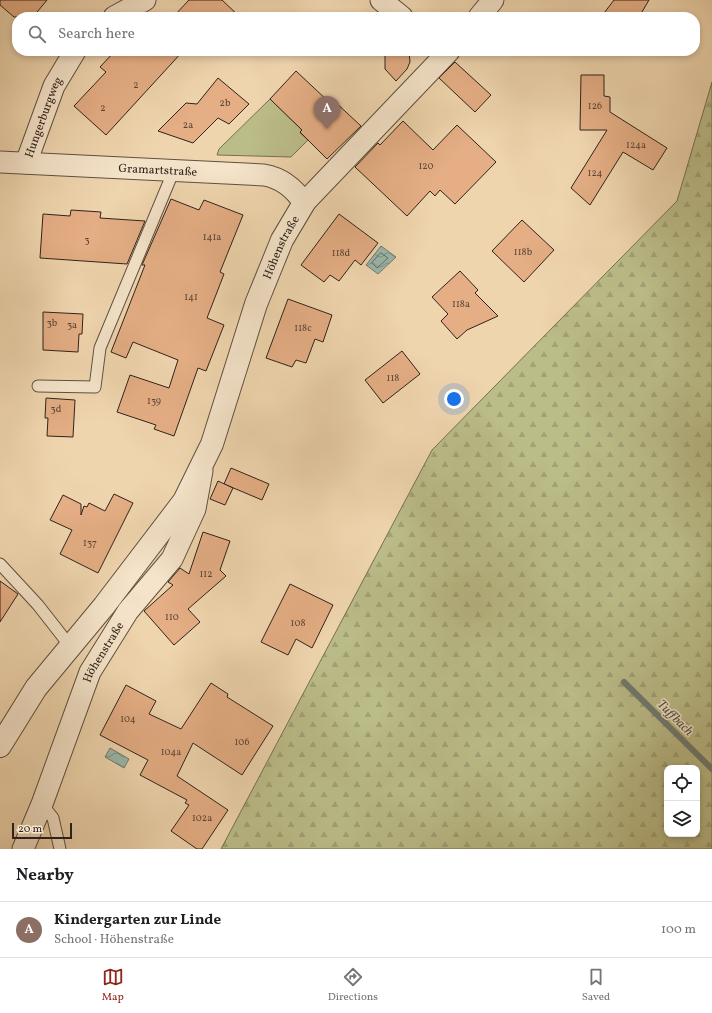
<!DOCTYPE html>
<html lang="en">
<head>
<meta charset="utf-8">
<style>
	:root { --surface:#fff; --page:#f6f6f6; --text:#202124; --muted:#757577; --line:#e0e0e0; --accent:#8f2418 }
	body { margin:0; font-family:Vollkorn,serif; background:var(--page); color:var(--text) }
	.controls { position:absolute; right:12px; bottom:12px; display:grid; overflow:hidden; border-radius:8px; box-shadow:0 2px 6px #0003 }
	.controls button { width:36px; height:36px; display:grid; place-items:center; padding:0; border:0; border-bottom:1px solid var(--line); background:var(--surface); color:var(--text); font:20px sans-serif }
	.scale { position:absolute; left:12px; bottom:10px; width:60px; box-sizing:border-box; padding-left:4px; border:2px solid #2f231c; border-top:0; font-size:11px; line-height:14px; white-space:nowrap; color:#2f231c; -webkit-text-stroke:3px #f5e4ca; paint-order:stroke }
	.you { position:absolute; left:454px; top:399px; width:14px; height:14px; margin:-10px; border:3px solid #fff; border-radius:50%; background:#1a73e8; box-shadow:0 0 0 6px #1a73e833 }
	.badge { display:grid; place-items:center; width:26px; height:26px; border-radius:50%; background:var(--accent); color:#fff; font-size:13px; font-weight:700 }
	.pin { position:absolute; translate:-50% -33px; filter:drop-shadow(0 1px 2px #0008) }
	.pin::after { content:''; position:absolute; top:21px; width:14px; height:12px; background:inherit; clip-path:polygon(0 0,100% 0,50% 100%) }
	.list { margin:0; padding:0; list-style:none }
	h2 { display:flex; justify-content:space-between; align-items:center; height:52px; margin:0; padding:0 16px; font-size:17px }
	h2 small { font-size:13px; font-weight:400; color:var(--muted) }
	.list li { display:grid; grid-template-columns:26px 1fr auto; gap:12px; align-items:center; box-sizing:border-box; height:56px; padding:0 16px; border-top:1px solid var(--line) }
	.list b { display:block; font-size:15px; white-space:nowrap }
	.list p { margin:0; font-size:13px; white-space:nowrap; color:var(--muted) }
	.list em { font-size:13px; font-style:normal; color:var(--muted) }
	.icon { flex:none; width:22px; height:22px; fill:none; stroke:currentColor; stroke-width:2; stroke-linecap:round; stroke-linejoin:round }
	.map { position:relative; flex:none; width:712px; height:849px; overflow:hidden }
	.search { position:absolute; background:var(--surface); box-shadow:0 2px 6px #0003; left:12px; right:12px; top:12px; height:44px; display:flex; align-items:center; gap:10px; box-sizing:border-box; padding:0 14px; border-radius:16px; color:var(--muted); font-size:15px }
	.sheet { height:108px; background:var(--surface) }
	nav { display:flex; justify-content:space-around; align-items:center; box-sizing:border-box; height:56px; border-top:1px solid var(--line); background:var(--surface); font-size:11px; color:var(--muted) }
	nav a { display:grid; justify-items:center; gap:2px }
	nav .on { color:var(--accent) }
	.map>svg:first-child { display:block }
	.forest { fill:url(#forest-firs); stroke:#757052; fill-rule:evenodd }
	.park { fill:#bbbd89; stroke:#757052 }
	.water { fill:url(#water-waves); stroke:#6f7c72 }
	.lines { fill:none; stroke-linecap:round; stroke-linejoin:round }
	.shore { stroke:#646e64; stroke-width:1 }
	.stream { stroke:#6f7c72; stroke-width:6 }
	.building { fill:#e5ae85; stroke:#2f231c }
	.service-casing { stroke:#5f5040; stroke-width:13 }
	.minor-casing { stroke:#5f5040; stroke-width:23 }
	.tertiary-casing { stroke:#5f5040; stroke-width:24 }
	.service { stroke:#f5e4ca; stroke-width:11 }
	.minor { stroke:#f5e4ca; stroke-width:21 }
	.tertiary { stroke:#f5e4ca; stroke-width:22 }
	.labels { text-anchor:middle; stroke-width:3; stroke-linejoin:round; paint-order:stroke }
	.number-label { font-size:10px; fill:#5c4636 }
	.street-label { font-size:12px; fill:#2f231c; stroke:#f5e4ca }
	.water-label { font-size:13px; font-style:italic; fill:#4f5047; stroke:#f5e4ca }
</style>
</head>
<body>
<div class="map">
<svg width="712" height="849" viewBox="0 0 712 849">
	<defs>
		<pattern id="forest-firs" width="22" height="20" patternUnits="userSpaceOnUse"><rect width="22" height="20" fill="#bbbd89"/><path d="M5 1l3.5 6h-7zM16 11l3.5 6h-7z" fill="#a1a276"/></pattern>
		<pattern id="water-waves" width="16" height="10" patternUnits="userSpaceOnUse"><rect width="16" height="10" fill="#9ab8ac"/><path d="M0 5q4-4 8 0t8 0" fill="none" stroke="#7e958b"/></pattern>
	</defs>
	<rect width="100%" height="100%" fill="#efd5ae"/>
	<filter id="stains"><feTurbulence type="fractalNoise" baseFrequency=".005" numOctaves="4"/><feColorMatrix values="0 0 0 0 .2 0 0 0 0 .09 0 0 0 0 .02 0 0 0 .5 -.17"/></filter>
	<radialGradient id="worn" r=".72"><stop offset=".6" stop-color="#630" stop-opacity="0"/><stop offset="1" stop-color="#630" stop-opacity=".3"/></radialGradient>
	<path class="forest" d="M712,82V849H221L432,450L677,201ZM667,768H697V834H667Z"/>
	<path class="park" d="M270,99L302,130L300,133L308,140L291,157L217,155L219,149Z"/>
	<g class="water">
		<path d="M381,246L396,257L378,274L366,265Z"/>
		<path d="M110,748L129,759L124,768L105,757Z"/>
	</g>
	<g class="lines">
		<path class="shore" d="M381,253L388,258L377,268L372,263Z"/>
		<path class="stream" d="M624,682L712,769"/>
	</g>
	<g class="building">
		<path d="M0,0H47L33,17H14L0,5Z"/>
		<path d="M189,0H222L240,17H173Z"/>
		<path d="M614,0H649L639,17H601Z"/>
		<path d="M115,51H183L106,135L74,106L106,72L100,67Z"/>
		<path d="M385,51H409L410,62L407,69L396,81L385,69Z"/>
		<path d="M455,62L491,95L475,112L439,78Z"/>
		<path d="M296,71L329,102L332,99L361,126L327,159L300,132L302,130L270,99Z"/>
		<path d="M581,75H604V96L610,97V112L667,148L653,170L623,152L590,205L571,188L607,130H580Z"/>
		<path d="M218,78L249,104L229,124L218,118L193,143L158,131L186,103L197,104Z"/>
		<path d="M403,121L433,150L457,125L496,162L455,204L440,190L435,196L430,191L407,216L355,167L378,143L380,145Z"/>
		<path d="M171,199L199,210L204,200L243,215L220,272L224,274L207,318L224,325L206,371L198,368L174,436L154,429L156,425L117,412L130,375L169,388L178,360L133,342L126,358L111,352L145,265H142Z"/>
		<path d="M71,210L101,212L100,218L145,221L127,264L40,258L43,214L70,216Z"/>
		<path d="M339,214L378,243L361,265L355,260L339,281L330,275L324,282L301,265Z"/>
		<path d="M522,220L554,250L524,282L492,251Z"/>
		<path d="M460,271L478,290L475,293L498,316L467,330L457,339L441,321L448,314L432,297Z"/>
		<path d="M288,299L332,315L323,342L315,339L306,363L296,360L292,367L266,358Z"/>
		<path d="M43,312L83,314L82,334H79L78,352L43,350Z"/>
		<path d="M402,351L420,374L383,403L365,380Z"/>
		<path d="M46,398L75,400L73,437L47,436L48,418H45Z"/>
		<path d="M231,468L269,484L262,500L224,484Z"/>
		<path d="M218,481L233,488L225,505L210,499Z"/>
		<path d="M114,494L133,503L98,573L60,554L72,530L50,520L63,495L81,504V515L84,506L87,507L89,503L105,511Z"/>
		<path d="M203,532L230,541L220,570L226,576L188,609L200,622L174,645L144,611L173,585L168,582L180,568L189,574Z"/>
		<path d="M0,581L18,594L0,622Z"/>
		<path d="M290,584L333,605L312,648L296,639L288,655L261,642Z"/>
		<path d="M211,683L228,694L227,697L273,726L242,775L193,743L177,776L228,810L202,849H197L171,831L189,805L185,803L187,800L140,775L148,760L100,735L126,685L156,701L149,714L181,729Z"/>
	</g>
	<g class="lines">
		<defs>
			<g id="service">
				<path d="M38,386L95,387L100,348L174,170"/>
				<path d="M0,564L38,605L70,646"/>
				<path d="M42,804L53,818L60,849"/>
			</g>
			<g id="minor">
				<path d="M381,0L402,17"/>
				<path d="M114,17L145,0"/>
				<path d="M479,17L493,0"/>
				<path id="s1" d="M0,162L264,175C282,178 294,188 304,203L449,51"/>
				<path id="s2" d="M26,163L54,86L75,51"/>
				<path id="s3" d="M23,849L42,804L90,672L128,611L172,559L195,509L202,471"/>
			</g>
			<g id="tertiary">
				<path id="s4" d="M0,746L36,688L104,606L184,501L212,444L256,304L282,240L304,203"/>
			</g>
		</defs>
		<use href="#service" class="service-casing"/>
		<use href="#minor" class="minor-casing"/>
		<use href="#tertiary" class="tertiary-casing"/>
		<use href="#service" class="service"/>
		<use href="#minor" class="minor"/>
		<use href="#tertiary" class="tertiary"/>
	</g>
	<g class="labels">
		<g class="number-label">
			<text x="136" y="88">2</text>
			<text x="225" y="106">2b</text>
			<text x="595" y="109">126</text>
			<text x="103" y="111">2</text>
			<text x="188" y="128">2a</text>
			<text x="636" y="148">124a</text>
			<text x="426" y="169">120</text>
			<text x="595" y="176">124</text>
			<text x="212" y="240">141a</text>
			<text x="87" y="243">3</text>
			<text x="523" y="255">118b</text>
			<text x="341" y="256">118d</text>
			<text x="191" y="300">141</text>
			<text x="461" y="307">118a</text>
			<text x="52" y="326">3b</text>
			<text x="72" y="328">3a</text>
			<text x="303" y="331">118c</text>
			<text x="393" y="381">118</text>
			<text x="154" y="404">139</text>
			<text x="56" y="412">3d</text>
			<text x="90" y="546">137</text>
			<text x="206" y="577">112</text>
			<text x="172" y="620">110</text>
			<text x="298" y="626">108</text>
			<text x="128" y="722">104</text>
			<text x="242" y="745">106</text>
			<text x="171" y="755">104a</text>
			<text x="202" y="821">102a</text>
		</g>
		<g class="street-label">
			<text dy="4" stroke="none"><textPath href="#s2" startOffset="49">Hungerburgweg</textPath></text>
			<text dy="4" stroke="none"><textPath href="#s1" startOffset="158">Gramartstraße</textPath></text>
			<text dy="4" stroke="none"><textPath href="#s4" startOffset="579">Höhenstraße</textPath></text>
			<text dy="4" stroke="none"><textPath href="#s3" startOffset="213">Höhenstraße</textPath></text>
		</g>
		<g class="water-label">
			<text transform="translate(676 717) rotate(45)" y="5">Tuffbach</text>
		</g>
	</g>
	<rect width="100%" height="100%" filter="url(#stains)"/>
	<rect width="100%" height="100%" fill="url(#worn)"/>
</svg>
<div class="controls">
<button><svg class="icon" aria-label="locate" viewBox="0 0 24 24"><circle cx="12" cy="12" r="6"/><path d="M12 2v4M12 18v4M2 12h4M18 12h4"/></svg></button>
<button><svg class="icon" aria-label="layers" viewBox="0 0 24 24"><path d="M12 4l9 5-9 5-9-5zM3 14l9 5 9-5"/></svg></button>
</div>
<div class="scale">20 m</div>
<div class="you"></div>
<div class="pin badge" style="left:327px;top:129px;background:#8d6e63">A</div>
<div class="search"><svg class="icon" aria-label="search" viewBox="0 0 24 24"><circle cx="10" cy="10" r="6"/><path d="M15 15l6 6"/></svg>Search here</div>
</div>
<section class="sheet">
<h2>Nearby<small></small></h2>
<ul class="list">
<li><span class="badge" style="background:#8d6e63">A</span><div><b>Kindergarten zur Linde</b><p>School · Höhenstraße</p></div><em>100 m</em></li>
</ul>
</section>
<nav>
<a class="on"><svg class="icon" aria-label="map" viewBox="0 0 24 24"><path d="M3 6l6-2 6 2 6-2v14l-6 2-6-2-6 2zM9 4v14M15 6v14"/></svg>Map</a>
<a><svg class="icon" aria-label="directions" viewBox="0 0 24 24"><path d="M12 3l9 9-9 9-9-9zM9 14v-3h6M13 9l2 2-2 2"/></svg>Directions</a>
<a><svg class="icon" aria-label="saved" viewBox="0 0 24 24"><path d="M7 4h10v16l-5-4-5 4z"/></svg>Saved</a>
</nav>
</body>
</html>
